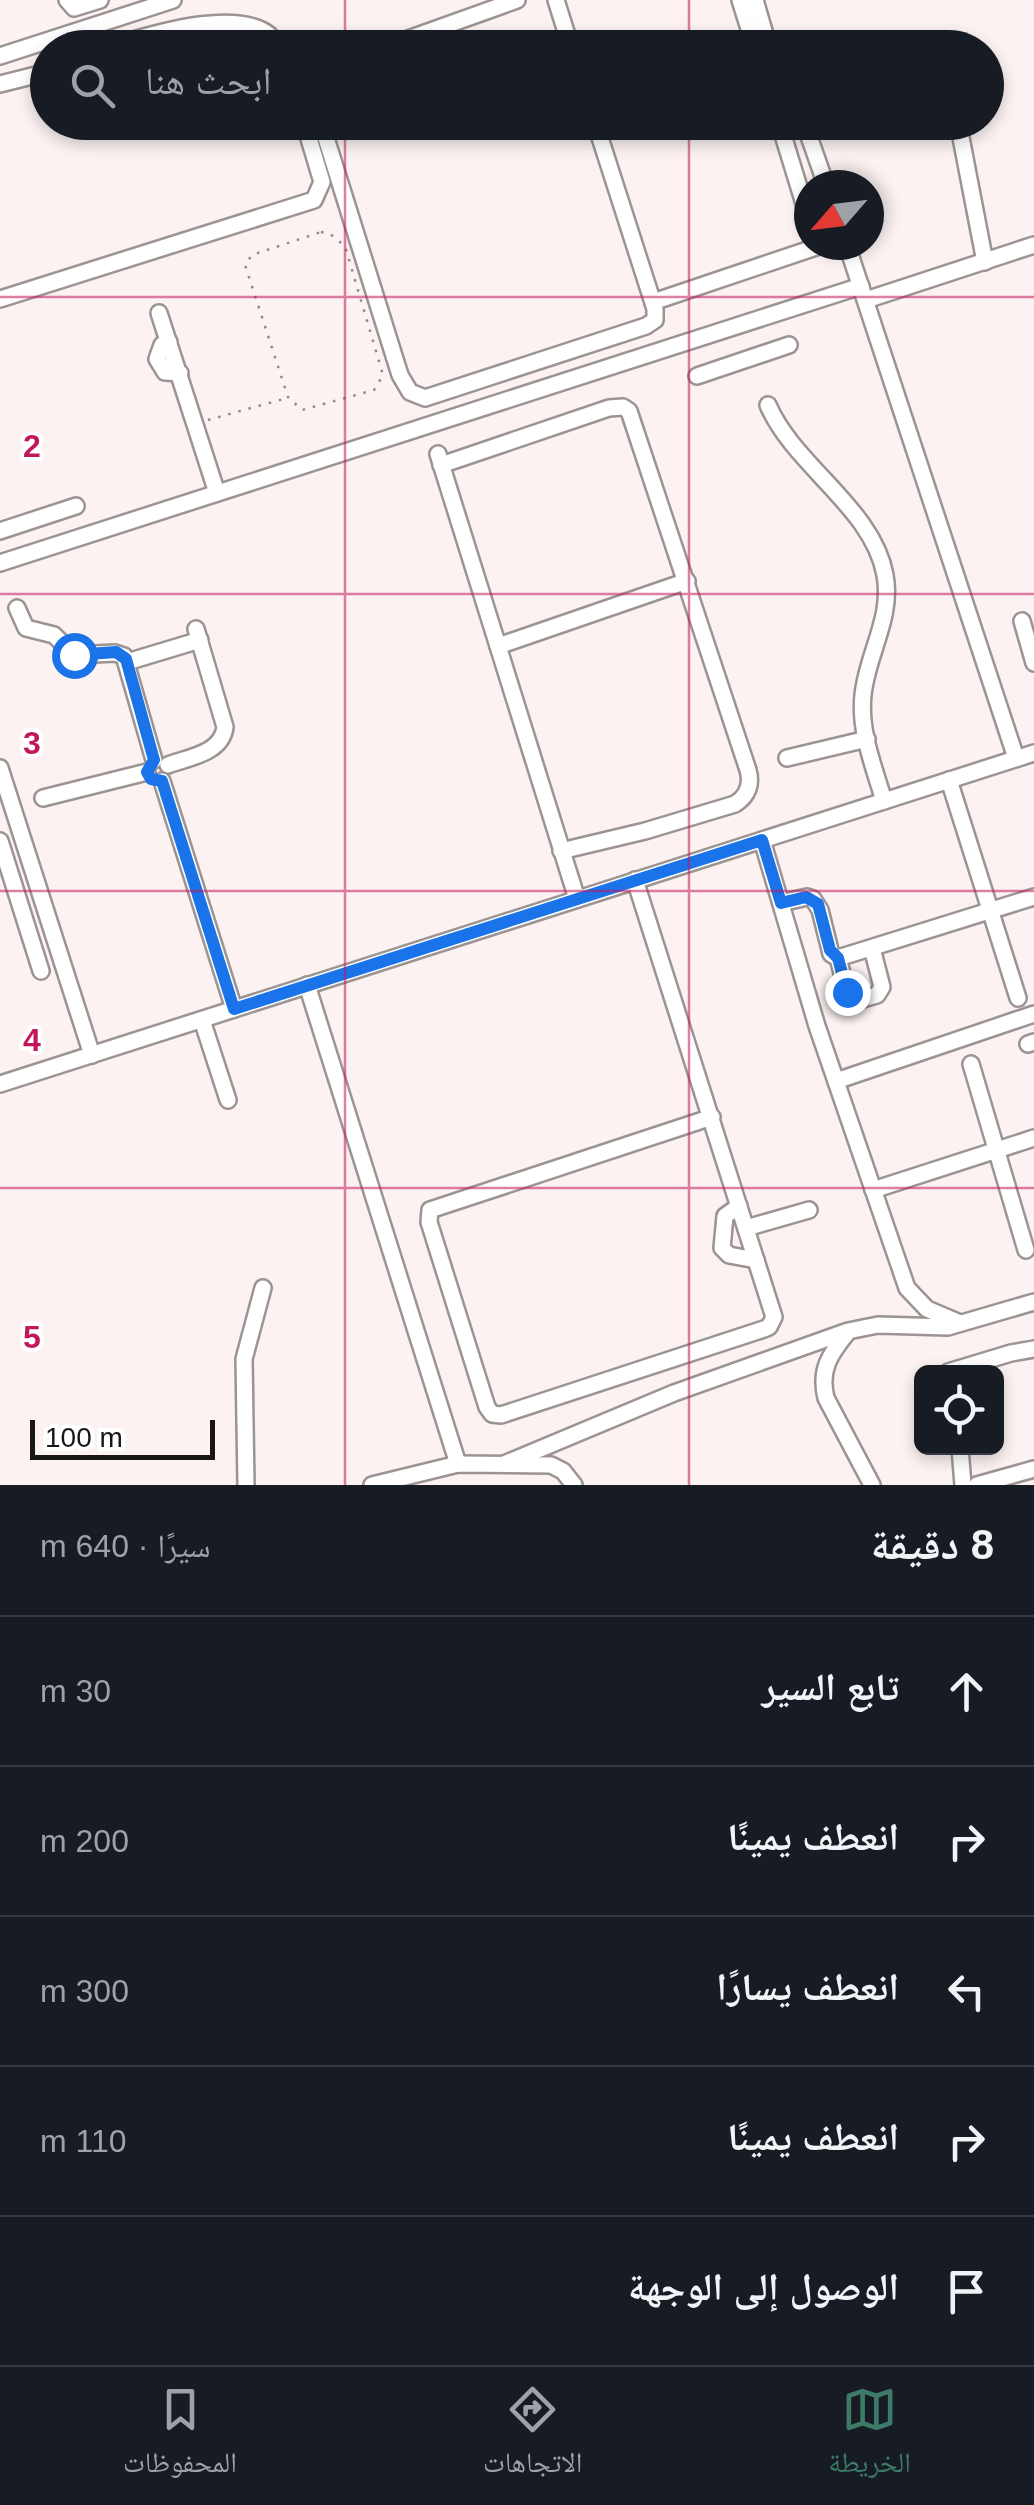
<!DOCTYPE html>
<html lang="ar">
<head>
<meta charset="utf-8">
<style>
	:root { --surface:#171b24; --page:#20242c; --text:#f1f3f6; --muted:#9ea1a6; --line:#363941; --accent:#3c7b68 }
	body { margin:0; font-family:Arial,"Noto Naskh Arabic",sans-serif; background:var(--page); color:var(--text); direction:rtl }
	.controls { position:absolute; right:30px; bottom:30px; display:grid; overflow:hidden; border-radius:15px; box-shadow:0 5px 15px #0003 }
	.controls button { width:90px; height:90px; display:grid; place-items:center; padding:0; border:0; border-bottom:2px solid var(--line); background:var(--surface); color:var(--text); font:50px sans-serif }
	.compass { position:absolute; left:794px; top:170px; width:90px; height:90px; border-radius:50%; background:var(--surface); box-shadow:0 5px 15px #0003; rotate:242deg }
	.scale { position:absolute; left:30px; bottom:25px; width:185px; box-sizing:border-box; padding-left:10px; border:5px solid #191616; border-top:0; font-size:28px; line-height:35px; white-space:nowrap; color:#191616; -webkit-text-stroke:8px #fff; paint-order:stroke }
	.stop { position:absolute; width:30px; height:30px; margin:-22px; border:8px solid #1a73e8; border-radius:50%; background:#fff }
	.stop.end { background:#1a73e8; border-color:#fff; box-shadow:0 2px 10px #0008 }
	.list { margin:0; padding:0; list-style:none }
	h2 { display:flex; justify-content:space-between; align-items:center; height:130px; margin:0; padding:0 40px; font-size:42px }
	h2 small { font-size:32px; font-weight:400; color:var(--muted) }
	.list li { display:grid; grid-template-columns:65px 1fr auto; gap:30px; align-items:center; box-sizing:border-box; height:150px; padding:0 40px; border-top:2px solid var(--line) }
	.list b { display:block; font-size:38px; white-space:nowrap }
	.list em { font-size:32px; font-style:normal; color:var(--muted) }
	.icon { flex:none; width:55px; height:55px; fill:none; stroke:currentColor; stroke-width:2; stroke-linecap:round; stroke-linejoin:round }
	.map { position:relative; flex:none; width:1034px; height:1485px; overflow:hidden; direction:ltr }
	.search { position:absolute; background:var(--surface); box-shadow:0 5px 15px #0003; left:30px; right:30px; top:30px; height:110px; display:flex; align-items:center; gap:25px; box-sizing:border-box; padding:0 35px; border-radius:55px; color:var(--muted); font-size:38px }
	.sheet { height:880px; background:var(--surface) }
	nav { display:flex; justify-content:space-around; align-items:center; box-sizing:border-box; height:140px; border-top:2px solid var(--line); background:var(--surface); font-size:28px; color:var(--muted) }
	nav a { display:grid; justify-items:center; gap:5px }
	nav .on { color:var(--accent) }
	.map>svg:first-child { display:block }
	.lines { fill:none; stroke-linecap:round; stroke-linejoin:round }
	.minor-casing { stroke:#9c9493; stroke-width:20 }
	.path { stroke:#908a89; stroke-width:2.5; stroke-dasharray:2.5 8; stroke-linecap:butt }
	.minor { stroke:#fff; stroke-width:15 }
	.route { stroke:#1a73e8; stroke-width:12 }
	.grid { fill:none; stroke:#c2185b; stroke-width:2.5; stroke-opacity:0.55 }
	.grid-label { font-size:32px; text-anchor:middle; font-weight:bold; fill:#c2185b; stroke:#fff; stroke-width:8; stroke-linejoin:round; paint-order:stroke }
</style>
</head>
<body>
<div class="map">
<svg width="1034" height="1485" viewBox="0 0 1034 1485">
	<rect width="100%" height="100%" fill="#fbf2f1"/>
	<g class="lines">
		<defs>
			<g id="minor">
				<path d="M67,0L74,8L100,0"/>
				<path d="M556,0L571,48"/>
				<path d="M740,0L755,48"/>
				<path d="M755,0L769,48"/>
				<path d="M107,48C151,34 258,0 279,48"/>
				<path d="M383,48L517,0"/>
				<path d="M0,56L173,0"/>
				<path d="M0,84L48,72"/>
				<path d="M321,122L400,375L410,392L425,398L646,326L655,320V309L595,122"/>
				<path d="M779,122L809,220"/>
				<path d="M804,122L826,185"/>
				<path d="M958,122L985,262"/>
				<path d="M847,245L1016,758"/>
				<path d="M0,299L314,200L322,182L304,122"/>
				<path d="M866,300L1034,245"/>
				<path d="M653,302L822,245"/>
				<path d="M159,313L217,493"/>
				<path d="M169,342L162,345L157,359L165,372L180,373"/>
				<path d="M697,376L789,345"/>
				<path d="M768,405C794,466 873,508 885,575C893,618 867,654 863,695C859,731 874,767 884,801"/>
				<path d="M438,454L577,899"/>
				<path d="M441,465L609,408L623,407L629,411L748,770C752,784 748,796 735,804L645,831L561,851"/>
				<path d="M0,531L76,506"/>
				<path d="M0,563L861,286"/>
				<path d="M17,608L26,628L54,635L74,655L115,653L124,656L154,760"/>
				<path d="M1022,621L1034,663"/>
				<path d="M498,646L687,581"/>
				<path d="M127,662L200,640"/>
				<path d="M787,758L867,739"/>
				<path d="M168,765C190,757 222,753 225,727L196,629"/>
				<path d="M0,768L92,1055"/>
				<path d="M949,780L1018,998"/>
				<path d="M162,781L234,1009"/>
				<path d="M43,798L147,772"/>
				<path d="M762,840L817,1026L907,1288L927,1309L960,1323"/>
				<path d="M0,841L41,971"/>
				<path d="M635,880L774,1317L769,1327L764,1329L501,1415L492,1414L487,1407L429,1222L430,1210L712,1117"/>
				<path d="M781,903L807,897L813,899L820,910L831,954L838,958L1034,897"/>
				<path d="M838,958L848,996L856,1001L877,995L882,987L872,948"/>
				<path d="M307,985L458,1464"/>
				<path d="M202,1020L228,1100"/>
				<path d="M1028,1044L1034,1042"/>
				<path d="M971,1064L1026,1250"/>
				<path d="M836,1081L1034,1014"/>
				<path d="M0,1084L1034,753"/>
				<path d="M873,1190L1034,1138"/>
				<path d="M739,1206L725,1216L722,1248L729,1255L756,1260"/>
				<path d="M746,1228L809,1210"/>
				<path d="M847,1333C830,1354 819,1370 826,1398L872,1485"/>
				<path d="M948,1372L1011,1353L1034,1349"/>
				<path d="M960,1448L963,1485"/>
				<path d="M504,1464L674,1393L848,1331L878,1325L948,1327L1034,1302"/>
				<path d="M246,1485L244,1359L263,1288"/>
				<path d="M372,1485L458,1464L551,1465L563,1471L574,1485"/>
				<path d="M977,1485L1034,1469"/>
			</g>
		</defs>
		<use href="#minor" class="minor-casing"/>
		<g class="path">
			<path d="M321,232L330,234L345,246L383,375L374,390L302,410L288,397L245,265L252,255Z"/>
			<path d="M208,420L287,398"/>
		</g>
		<use href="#minor" class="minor"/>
	</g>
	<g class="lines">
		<path class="route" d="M74,655L116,652L126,659L154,760L147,772L151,779L162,781L234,1009L762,840L781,903L806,897L818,904L830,950L838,958L847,992"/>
	</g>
	<path class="grid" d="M345,0V48M689,0V48M345,122V1485M689,122V1485M0,297H1034M0,594H1034M0,891H1034M0,1188H1034"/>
	<g class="grid-label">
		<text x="32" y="457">2</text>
		<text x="32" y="754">3</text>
		<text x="32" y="1051">4</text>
		<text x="32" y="1348">5</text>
	</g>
</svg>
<div class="controls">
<button><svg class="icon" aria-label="locate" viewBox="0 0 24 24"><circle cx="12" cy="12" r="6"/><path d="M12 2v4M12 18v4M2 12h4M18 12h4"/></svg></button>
</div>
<svg class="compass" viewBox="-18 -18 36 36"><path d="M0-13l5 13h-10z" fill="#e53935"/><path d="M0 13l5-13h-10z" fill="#9ea1a6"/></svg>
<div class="scale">100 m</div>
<div class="stop" style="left:74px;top:655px"></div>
<div class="stop end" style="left:847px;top:992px"></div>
<div class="search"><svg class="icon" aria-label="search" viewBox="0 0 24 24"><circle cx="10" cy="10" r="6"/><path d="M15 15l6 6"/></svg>ابحث هنا</div>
</div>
<section class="sheet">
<h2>8 دقيقة<small>سيرًا · 640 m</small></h2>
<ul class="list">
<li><svg class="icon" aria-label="ahead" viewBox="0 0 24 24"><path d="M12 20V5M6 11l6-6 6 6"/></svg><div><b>تابع السير</b></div><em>30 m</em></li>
<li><svg class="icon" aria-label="right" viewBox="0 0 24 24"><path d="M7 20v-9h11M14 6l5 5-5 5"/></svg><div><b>انعطف يمينًا</b></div><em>200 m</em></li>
<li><svg class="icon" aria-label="left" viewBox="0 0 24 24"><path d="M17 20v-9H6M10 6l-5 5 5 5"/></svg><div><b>انعطف يسارًا</b></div><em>300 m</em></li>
<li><svg class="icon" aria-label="right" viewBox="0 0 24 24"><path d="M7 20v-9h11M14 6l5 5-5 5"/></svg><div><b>انعطف يمينًا</b></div><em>110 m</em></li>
<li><svg class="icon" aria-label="arrive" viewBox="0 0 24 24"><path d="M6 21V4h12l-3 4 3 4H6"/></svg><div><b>الوصول إلى الوجهة</b></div></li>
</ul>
</section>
<nav>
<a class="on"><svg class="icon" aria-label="map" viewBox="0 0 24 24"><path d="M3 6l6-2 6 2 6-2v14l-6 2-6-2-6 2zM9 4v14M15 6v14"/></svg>الخريطة</a>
<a><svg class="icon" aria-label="directions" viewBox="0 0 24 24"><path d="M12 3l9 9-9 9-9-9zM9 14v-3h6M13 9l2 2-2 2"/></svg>الاتجاهات</a>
<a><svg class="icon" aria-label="saved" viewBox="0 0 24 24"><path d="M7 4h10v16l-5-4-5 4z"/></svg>المحفوظات</a>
</nav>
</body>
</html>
